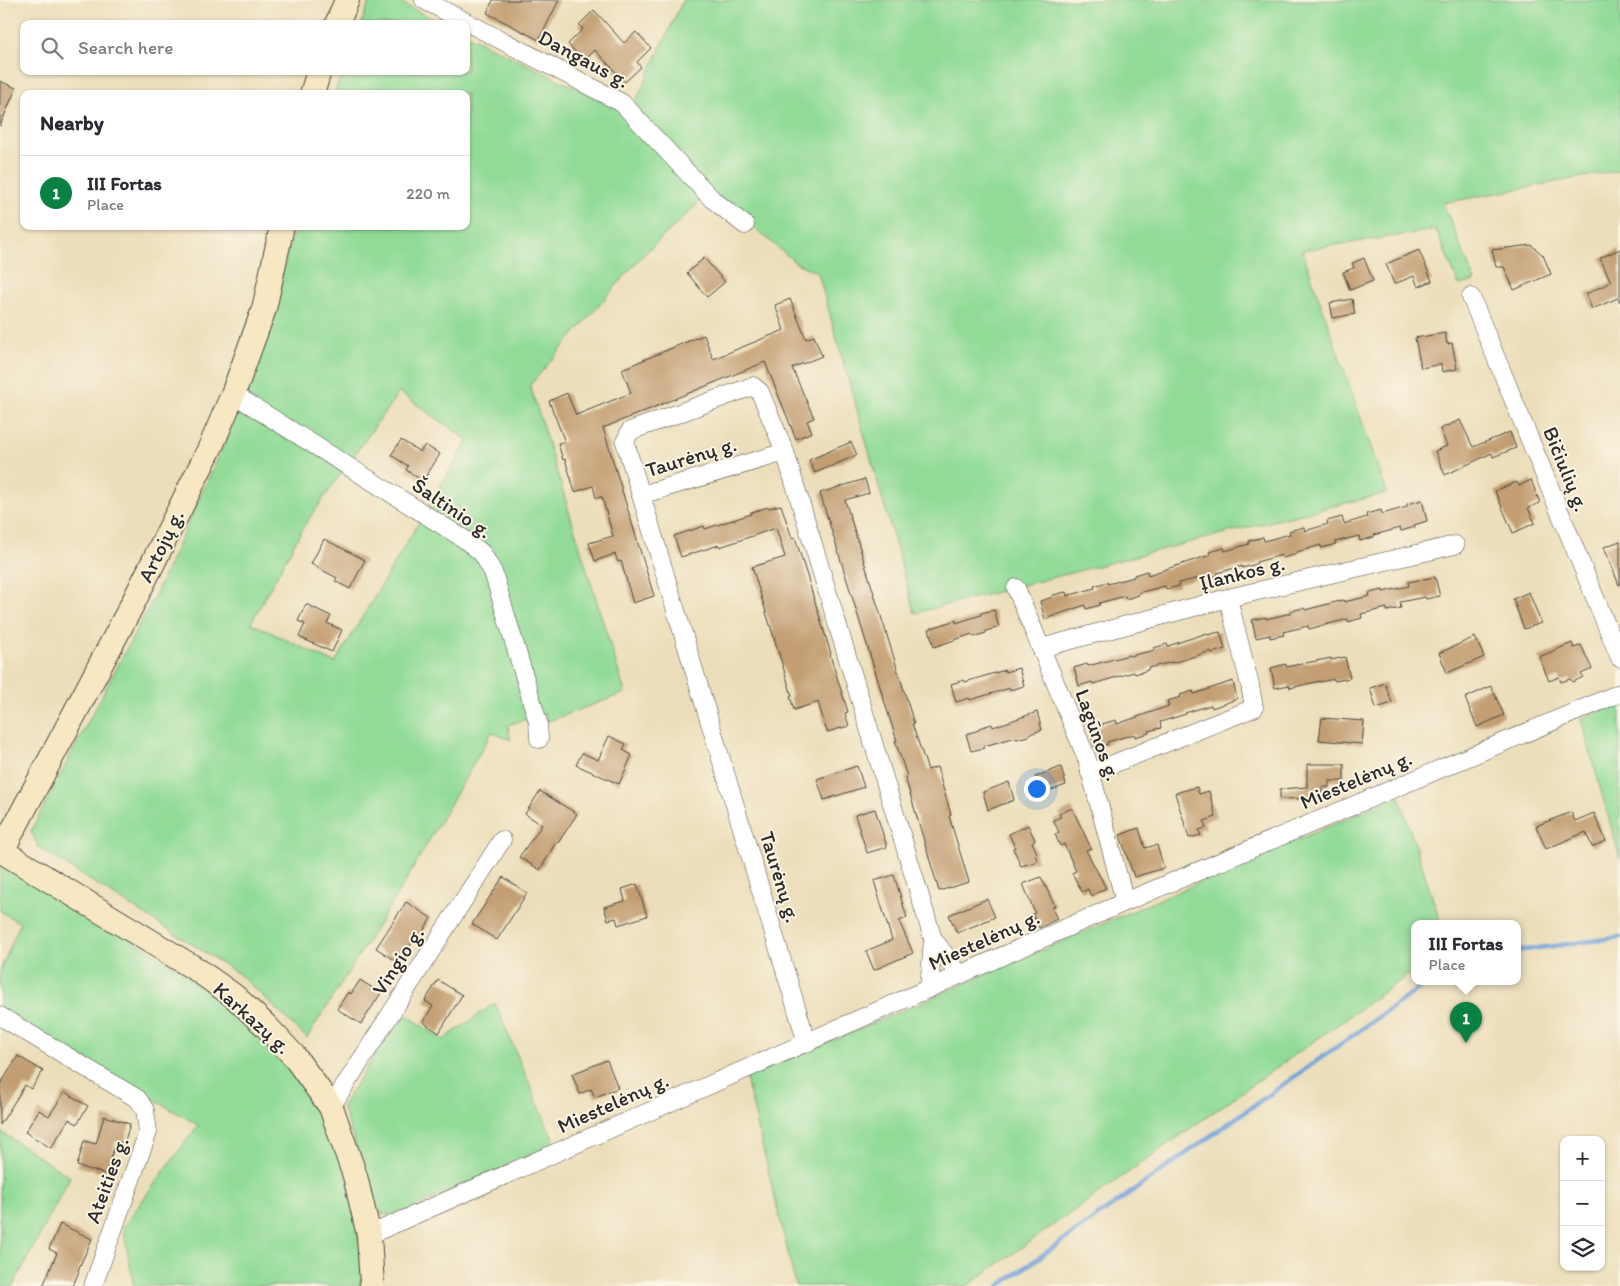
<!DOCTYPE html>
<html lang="en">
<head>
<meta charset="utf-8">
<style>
	:root { --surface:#fff; --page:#f2f2f3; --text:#2b2b33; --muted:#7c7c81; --line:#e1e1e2; --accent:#0b8043 }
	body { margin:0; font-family:Itim,sans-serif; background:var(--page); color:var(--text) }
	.controls { position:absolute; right:15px; bottom:15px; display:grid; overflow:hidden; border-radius:10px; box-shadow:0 1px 4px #0004 }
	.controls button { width:45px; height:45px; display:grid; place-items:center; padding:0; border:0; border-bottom:1px solid var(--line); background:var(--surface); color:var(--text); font:25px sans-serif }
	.you { position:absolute; left:1036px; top:788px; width:18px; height:18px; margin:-12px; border:4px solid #fff; border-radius:50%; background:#1a73e8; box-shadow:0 0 0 8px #1a73e833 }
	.badge { display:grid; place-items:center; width:32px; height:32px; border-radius:50%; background:var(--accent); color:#fff; font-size:16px; font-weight:700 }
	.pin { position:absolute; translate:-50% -41px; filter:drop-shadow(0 1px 2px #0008) }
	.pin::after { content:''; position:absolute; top:26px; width:18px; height:15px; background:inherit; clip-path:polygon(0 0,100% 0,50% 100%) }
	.popup { position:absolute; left:1411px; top:920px; width:110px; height:65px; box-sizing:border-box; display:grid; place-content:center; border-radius:10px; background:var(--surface); filter:drop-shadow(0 1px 4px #0005); font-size:16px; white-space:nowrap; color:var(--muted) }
	.popup b { font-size:19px; color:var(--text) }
	.popup::after { content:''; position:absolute; left:50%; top:100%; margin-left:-10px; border:10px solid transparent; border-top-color:var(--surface) }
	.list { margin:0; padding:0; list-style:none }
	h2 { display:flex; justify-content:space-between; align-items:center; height:65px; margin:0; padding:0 20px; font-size:21px }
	h2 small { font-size:16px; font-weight:400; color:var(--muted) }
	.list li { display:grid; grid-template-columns:32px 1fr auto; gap:15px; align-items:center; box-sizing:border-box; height:75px; padding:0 20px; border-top:1px solid var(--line) }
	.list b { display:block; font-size:19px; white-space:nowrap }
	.list p { margin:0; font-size:16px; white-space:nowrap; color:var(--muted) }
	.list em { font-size:16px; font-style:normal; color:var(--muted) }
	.icon { flex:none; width:28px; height:28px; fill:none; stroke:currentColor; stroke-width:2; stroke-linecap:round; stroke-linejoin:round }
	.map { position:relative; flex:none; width:1620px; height:1286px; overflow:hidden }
	.search { position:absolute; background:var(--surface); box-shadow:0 1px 4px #0004; left:20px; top:20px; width:450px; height:55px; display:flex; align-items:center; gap:12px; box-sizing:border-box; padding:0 18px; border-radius:10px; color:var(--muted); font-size:19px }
	.panel { position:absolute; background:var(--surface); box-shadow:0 1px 4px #0004; left:20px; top:90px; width:450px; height:140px; border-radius:10px }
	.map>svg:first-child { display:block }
	.green { fill:#91db97; stroke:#5e8361; fill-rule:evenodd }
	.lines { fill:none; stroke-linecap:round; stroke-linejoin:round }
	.stream { stroke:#6da0d9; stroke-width:4.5 }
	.building { fill:#c29e72 }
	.minor-casing { stroke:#484640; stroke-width:19 }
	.secondary-casing { stroke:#484640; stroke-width:26 }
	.minor { stroke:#fff; stroke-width:18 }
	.secondary { stroke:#f7e8c3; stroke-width:24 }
	.labels { text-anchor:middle; stroke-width:4; stroke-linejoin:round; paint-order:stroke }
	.street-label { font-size:21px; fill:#2b2b2b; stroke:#fcf5e5 }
</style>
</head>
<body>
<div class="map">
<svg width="1620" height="1286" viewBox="0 0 1620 1286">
	<rect width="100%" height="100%" fill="#fcf5e5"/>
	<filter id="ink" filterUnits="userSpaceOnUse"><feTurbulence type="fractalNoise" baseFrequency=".02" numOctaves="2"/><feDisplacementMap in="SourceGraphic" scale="10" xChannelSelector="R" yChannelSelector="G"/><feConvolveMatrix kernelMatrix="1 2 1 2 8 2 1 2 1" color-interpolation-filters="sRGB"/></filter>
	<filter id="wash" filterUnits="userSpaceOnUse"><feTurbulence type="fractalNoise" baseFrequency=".0096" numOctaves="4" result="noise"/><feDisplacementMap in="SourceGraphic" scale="20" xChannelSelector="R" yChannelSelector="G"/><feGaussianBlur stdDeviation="1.12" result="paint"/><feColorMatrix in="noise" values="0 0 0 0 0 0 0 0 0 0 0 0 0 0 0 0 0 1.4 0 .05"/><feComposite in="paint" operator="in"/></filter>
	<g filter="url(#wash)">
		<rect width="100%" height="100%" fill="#ecdeba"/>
		<g class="green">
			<path d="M370,0H395L444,24H361Z"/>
			<path d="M683,0H1620V170L1443,203L1475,281L1459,285L1436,230L1302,250L1387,493C1229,531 1072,573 915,613L818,273L796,263L712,191L642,256L530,385L625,693L546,722L545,713L508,725L511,740L492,732L408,877L307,1038L239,974L39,848L31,831L157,591L228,436L275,300L295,226H466V94H334L343,71H466V35L630,114ZM399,392L468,440L335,663L251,623L304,526Z"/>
			<path d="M1620,702V859L1581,719Z"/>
			<path d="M1399,796L1441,924H1415V970L967,1286H796L746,1078Z"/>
			<path d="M0,859L172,964L221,999L285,1058L316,1103L335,1145L352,1193L360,1252L362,1286H134L123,1227L198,1125L0,1009V971L20,923L0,911Z"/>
			<path d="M495,1003L555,1144L396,1216L376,1212L373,1195L342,1106L402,1012L443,1040Z"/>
			<path d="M0,1131L70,1177L13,1286H0Z"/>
		</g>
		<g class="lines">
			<g class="stream">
				<path d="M1517,951L1620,937"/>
				<path d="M999,1286L1428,982"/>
			</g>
		</g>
		<g id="blocks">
			<g class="building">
				<path d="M493,0H559L539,40L487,13Z"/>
				<path d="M594,10L624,43L636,32L651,48L637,62L641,67L625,82L595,50L584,61L568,44L583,29L579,25Z"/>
				<path d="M0,81L16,88L0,126Z"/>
				<path d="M1531,245L1543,255L1551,274L1514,290L1504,267H1496L1492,250Z"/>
				<path d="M1620,249V302L1618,298L1592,309L1586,294L1611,282L1600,258Z"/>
				<path d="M1419,250L1432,281L1418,287L1414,276L1394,284L1386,264Z"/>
				<path d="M704,258L725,282L707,297L687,273Z"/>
				<path d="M1364,258L1373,281L1350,290L1343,272L1354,268L1352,263Z"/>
				<path d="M790,299L806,339L814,336L822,356L792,368L814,418L807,421L812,432L796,439L765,362L603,428L654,596L633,603L621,561L618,562L615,554L595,561L589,543L613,536L602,497L596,498L593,486L575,492L565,459L563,460L558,443L565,442L549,401L567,393L576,415L631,393L622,369L691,340L704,335L713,359L784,330L775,305Z"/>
				<path d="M1352,299L1355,314L1333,318L1330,303Z"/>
				<path d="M1445,333L1447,344L1452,343L1457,369L1442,372L1441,364L1421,368L1415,338Z"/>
				<path d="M1460,420L1473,447L1510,432L1516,448L1493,457L1492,453L1445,475L1435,451L1447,446L1440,429Z"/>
				<path d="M401,440L420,452L425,445L440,454L423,481L406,470L408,466L391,455Z"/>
				<path d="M851,442L857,455L815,473L809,460Z"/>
				<path d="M865,479L869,493L845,500L906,697L914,724H912L928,770L937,767L951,815L949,816L969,882L939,891L905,777L907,776L895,741H897L888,713L820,493Z"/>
				<path d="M1531,480L1540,503L1528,508L1535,523L1513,533L1495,491L1517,482L1519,486Z"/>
				<path d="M1422,500L1427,521L1414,525L1415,527L1401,531L1400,528L1374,535V537L1360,541L1359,536L1335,542L1336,544L1321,548V545L1297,552V554L1283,558L1282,555L1256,562L1257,564L1242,568V566L1217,573L1218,575L1203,579V577L1179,583V586L1166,589L1165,586L1138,593L1139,595L1126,599L1125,596L1099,603L1100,605L1086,609L1085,605L1045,619L1040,601L1053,597V595L1066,592L1067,596L1095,588L1094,586L1107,582L1108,584L1134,577V575L1147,571L1148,575L1210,555L1209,552L1224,548L1225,551L1249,544V541L1263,537L1264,541L1290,534L1289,531L1304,527L1305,531L1328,524L1327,521L1342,517L1344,524L1367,517L1366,514L1381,510L1382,514L1407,507V504Z"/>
				<path d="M781,505L792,538L795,537L831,654L830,655L848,712L845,713L849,726L827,732L818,702L794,710L790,696H792L752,567L785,557L776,528L720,547L719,545L681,557L674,536L704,526L705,529L751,514V512L768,507L769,508Z"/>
				<path d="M324,539L365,560L350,589L335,581L337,578L311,564Z"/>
				<path d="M1620,541V585H1619L1604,547Z"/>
				<path d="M1435,577L1440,596L1426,599L1425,597L1400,602L1401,608L1387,611V608L1361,614L1362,618L1348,622V619L1309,629L1308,626L1283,632L1284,635L1270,638V635L1256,638L1252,620L1266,617V619L1291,613V611L1304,608L1305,610L1344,600V602L1370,596L1369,593L1383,590V592L1409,586L1408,582Z"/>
				<path d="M1529,592L1541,623L1524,629L1513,599Z"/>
				<path d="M306,604L331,616L327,623L342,630L332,652L299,637L305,624L298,621Z"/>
				<path d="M994,610L999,627L986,631V633L973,637L972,634L934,647L929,629L956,620V623L981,615V613Z"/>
				<path d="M1220,632L1225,649L1212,653L1211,651L1173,663L1172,662L1148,668V670L1135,674L1134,672L1093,684L1092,682L1079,686L1074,668L1087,664L1088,666L1129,655L1130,656L1155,650L1154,648L1167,644L1168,646L1207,633V635Z"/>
				<path d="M1475,637L1484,657L1447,673L1439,653Z"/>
				<path d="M1572,643L1574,648L1581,645L1592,669L1581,674L1583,677L1573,682L1570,679L1561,682L1559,677L1549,681L1539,657Z"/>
				<path d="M1345,657L1350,678L1335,681L1334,679L1320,682V681L1290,688L1289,685L1275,688L1271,668L1286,664V667L1331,658V660Z"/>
				<path d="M1019,668L1024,686L1010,690V688L970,700L969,698L956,702L951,684L964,680L965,682L1005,670V672Z"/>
				<path d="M1233,681L1237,699L1212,708L1211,705L1185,713L1186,714L1160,722L1161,728L1148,731L1149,733L1135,737V734L1107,742L1108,744L1095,748L1090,730L1103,726L1102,724L1116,720L1117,724L1169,706L1167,701L1181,697L1180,695L1193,691L1194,694Z"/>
				<path d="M1385,683L1392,703L1376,708L1370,688Z"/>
				<path d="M1491,686L1504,715L1477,727L1465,698Z"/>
				<path d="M1037,712L1042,730L1029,734V736L1016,739V737L984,746V748L971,751L966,734L979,730V728L992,724L993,727Z"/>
				<path d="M1322,718L1364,721L1362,744L1319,740Z"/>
				<path d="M609,736L626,744L623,750L632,755L619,784L576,765L582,753L598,760Z"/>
				<path d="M1307,764H1344V781H1329V787H1322V798L1280,799V789L1307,787Z"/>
				<path d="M857,766L864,787L824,800L817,779Z"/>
				<path d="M1061,767L1066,785L1040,794L1035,777Z"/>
				<path d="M1009,782L1014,800L988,810L983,792Z"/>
				<path d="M1197,787L1199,794L1209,791L1216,817L1204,821L1206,828L1199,830L1201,835L1189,838L1175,793Z"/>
				<path d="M540,791L577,814L558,843L556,842L540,870L519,857L542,825L525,814Z"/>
				<path d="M1072,808L1091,848L1086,850L1106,888L1091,896L1088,889L1082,892L1072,873L1076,871L1064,844L1060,846L1055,834L1059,832L1053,820L1061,817L1059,814Z"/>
				<path d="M875,809L887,847L867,853L855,815Z"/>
				<path d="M1571,812L1575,821L1594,813L1606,841L1592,847L1586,832L1546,849L1536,826Z"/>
				<path d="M1028,825L1035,840L1032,842L1037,853L1035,855L1038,861L1021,866L1013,848L1015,847L1009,834Z"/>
				<path d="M1139,828L1145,848L1157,845L1164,868L1134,877L1120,835Z"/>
				<path d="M894,875L907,918L899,921L913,953L874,970L866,951L892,940L874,881Z"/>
				<path d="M503,877L527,893L497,940L472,924Z"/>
				<path d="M1041,877L1055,906L1052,908L1057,919L1039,928L1032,914L1035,913L1023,884Z"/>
				<path d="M637,884L647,916L618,925L616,918L608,920L604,907L625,901L622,889Z"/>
				<path d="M987,899L995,917L957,933L949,915Z"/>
				<path d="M406,902L431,918L420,937L417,935L399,963L376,948Z"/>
				<path d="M360,980L381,993L361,1024L337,1009L348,992L351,994Z"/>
				<path d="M438,980L462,995L439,1033L423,1022L433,1006L425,1001Z"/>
				<path d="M18,1056L43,1071L31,1089L25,1085L0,1125V1085Z"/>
				<path d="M607,1060L618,1088L595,1097L591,1089L580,1094L572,1074Z"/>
				<path d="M65,1092L88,1106L77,1124L69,1119L51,1148L25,1132L39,1110L49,1116Z"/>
				<path d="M104,1116L130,1124L124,1144L116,1141L106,1174L77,1166L84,1141L96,1144Z"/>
				<path d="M60,1224L92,1239L78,1270L79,1271L73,1286H43L57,1253L49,1249Z"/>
			</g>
		</g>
	</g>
	<g filter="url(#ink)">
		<use href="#blocks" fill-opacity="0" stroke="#484640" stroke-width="1"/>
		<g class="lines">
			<defs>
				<g id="minor">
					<path d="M424,0L622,103L712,199L745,225"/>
					<path d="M1471,297L1620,658"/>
					<path d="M233,394L464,539L482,553L493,572L538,722L539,739"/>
					<path d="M641,495L625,442L630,431L753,386L760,392L785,452"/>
					<path d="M1016,588L1087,759L1125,902"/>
					<path d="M1041,648L1228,598L1455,545"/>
					<path d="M1090,773L1254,708L1250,685L1228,598"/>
					<path d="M929,989L933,939L960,975"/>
					<path d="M0,1016L138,1099L145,1110L148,1132L93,1286"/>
					<path d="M807,1043L641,495L785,452L933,939"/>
					<path d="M331,1107L502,840"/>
					<path d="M369,1235L1125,902L1620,693"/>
				</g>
				<g id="secondary">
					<path d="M337,24L347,0"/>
					<path d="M312,94L319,71"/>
					<path d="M0,850L196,969L234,996L266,1026L294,1056L331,1107L355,1176L369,1235L372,1286"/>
					<path d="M2,851L133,603L211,446L233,394L264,309L282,226"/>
				</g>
			</defs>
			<use href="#minor" class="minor-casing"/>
			<use href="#secondary" class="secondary-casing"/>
			<use href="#minor" class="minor"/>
			<use href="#secondary" class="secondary"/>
		</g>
	</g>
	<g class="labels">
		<g class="street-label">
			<text transform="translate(584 59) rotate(28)" y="7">Dangaus g.</text>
			<text transform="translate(691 457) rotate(-17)" y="7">Taurėnų g.</text>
			<text transform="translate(1566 469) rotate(68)" y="7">Bičiulių g.</text>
			<text transform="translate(452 508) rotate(34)" y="7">Šaltinio g.</text>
			<text transform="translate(161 546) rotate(-64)" y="7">Artojų g.</text>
			<text transform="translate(1242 573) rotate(-14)" y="7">Įlankos g.</text>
			<text transform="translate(1098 735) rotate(70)" y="7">Lagūnos g.</text>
			<text transform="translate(1356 780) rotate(-23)" y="7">Miestelėnų g.</text>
			<text transform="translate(780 877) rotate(73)" y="7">Taurėnų g.</text>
			<text transform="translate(984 940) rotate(-24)" y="7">Miestelėnų g.</text>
			<text transform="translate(398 961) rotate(-57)" y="7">Vingio g.</text>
			<text transform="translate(252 1018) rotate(42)" y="7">Karkazų g.</text>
			<text transform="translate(613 1103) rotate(-24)" y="7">Miestelėnų g.</text>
			<text transform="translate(107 1180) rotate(-70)" y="7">Ateities g.</text>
		</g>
	</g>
</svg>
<div class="controls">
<button>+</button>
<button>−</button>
<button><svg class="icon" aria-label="layers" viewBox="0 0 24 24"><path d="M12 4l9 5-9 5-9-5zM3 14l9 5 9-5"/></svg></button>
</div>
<div class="you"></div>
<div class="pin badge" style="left:1466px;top:1043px">1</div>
<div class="popup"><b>III Fortas</b>Place</div>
<div class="search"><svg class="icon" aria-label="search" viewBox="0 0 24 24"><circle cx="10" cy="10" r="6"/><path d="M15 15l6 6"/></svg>Search here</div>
<section class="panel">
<h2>Nearby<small></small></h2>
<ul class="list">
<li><span class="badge">1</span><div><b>III Fortas</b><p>Place</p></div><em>220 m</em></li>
</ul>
</section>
</div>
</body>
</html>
